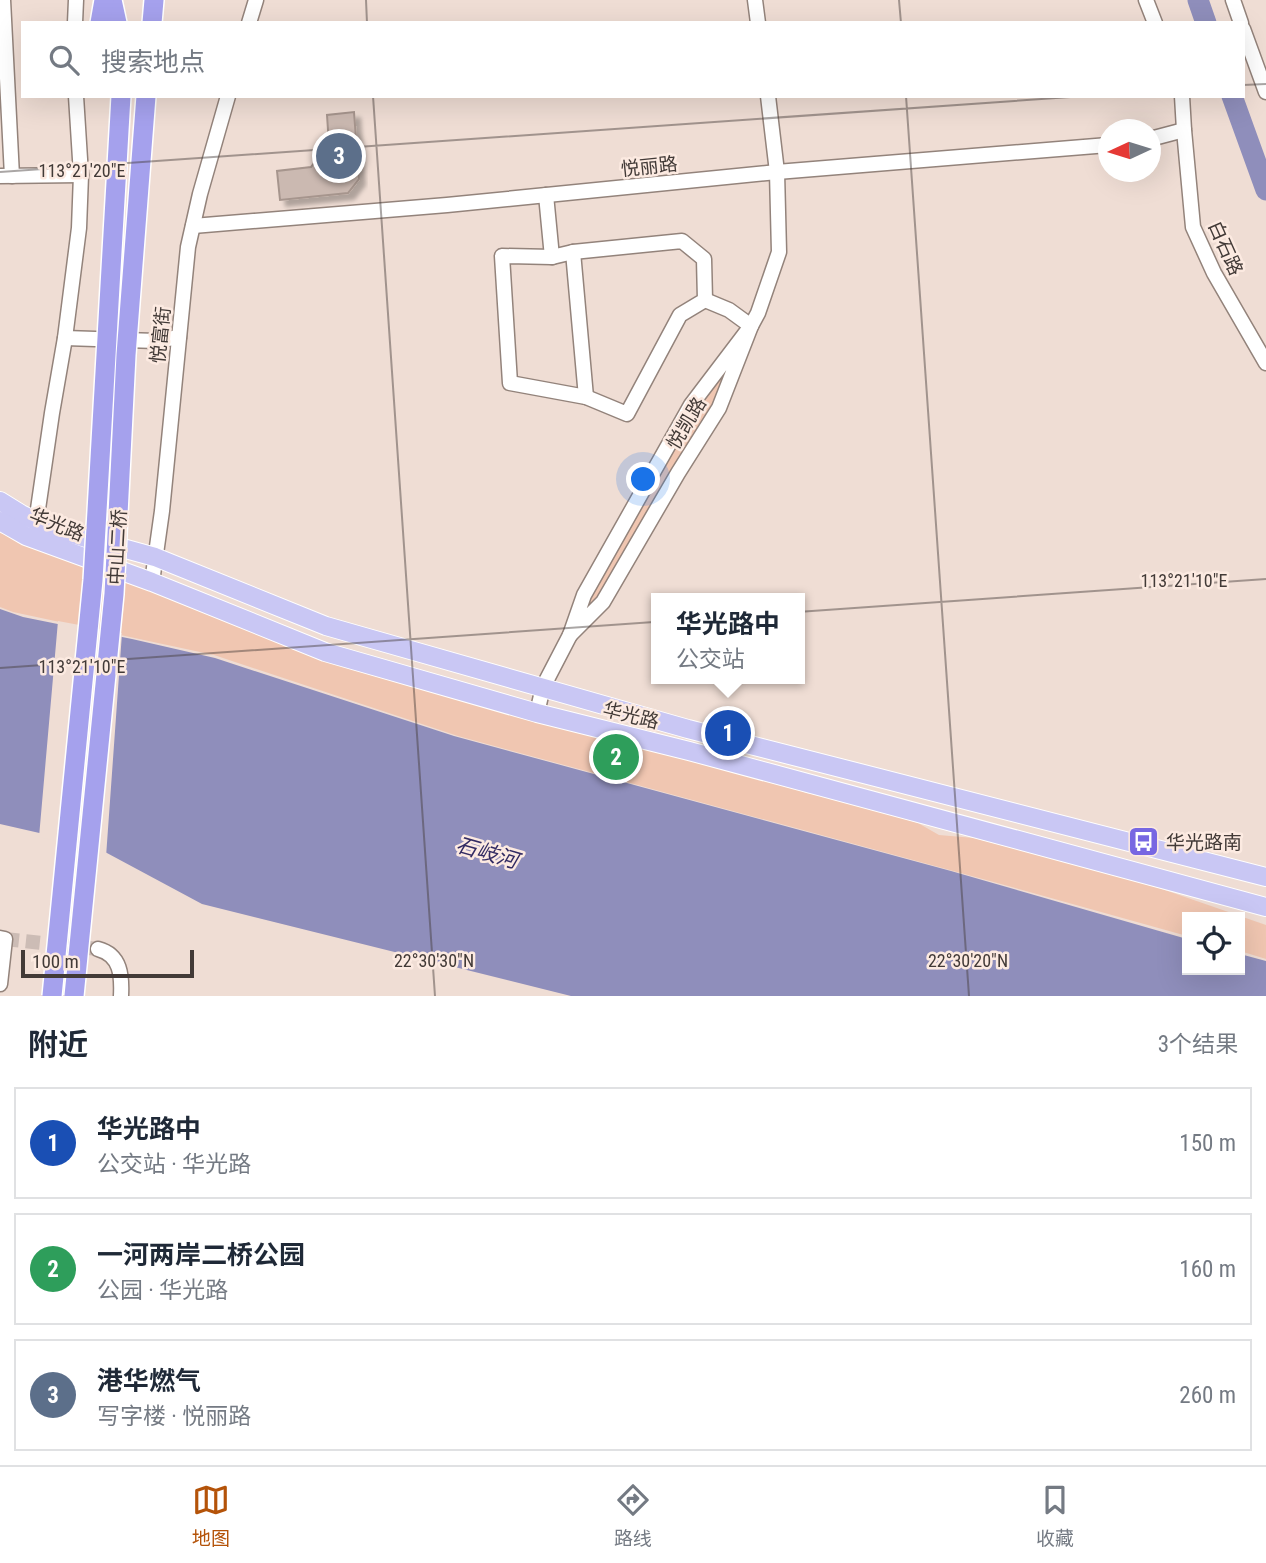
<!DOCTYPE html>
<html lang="zh">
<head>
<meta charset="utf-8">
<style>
	:root { --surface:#fff; --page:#f2f2f3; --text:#1f2937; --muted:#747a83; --line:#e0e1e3; --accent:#b45309 }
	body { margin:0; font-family:"Roboto Condensed","Noto Sans SC",sans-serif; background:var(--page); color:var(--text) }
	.controls { position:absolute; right:21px; bottom:21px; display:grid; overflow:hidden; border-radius:0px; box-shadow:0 7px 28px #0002 }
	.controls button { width:63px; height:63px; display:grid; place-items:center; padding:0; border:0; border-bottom:2px solid var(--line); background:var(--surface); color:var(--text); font:35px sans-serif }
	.compass { position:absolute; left:1098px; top:119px; width:63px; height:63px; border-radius:50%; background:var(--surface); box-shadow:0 7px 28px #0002; rotate:266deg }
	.scale { position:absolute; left:21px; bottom:18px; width:173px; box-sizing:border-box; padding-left:7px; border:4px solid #423a37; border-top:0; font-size:19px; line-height:24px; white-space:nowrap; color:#423a37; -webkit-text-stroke:5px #fceae1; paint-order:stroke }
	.you { position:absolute; left:644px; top:480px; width:24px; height:24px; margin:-18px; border:5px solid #fff; border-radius:50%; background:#1a73e8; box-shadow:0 0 0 10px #1a73e833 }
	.badge { display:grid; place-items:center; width:46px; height:46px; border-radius:50%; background:var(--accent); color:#fff; font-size:23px; font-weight:700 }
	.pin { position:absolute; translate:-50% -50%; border:4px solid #fff; box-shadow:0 2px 7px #0006 }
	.popup { position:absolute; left:651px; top:593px; width:154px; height:91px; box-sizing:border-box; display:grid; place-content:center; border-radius:0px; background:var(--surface); filter:drop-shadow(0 2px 5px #0005); font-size:23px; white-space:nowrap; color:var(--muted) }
	.popup b { font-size:26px; color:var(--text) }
	.popup::after { content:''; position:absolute; left:50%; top:100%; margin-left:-14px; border:14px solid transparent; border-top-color:var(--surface) }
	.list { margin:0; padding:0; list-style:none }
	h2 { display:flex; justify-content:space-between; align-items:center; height:91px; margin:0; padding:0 28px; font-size:30px }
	h2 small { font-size:23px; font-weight:400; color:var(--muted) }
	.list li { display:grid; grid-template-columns:46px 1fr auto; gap:21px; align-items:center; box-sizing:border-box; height:112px; margin:0 14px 14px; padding:0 14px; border:2px solid var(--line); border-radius:0px }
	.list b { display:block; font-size:26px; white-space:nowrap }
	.list p { margin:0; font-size:23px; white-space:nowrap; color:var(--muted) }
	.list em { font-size:23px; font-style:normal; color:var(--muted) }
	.icon { flex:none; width:38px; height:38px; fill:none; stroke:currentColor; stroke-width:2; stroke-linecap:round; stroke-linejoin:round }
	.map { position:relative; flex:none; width:1266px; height:996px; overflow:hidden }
	.search { position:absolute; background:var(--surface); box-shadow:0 7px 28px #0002; left:21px; right:21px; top:21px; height:77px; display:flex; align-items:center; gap:18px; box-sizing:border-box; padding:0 24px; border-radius:0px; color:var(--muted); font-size:26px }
	.sheet { height:469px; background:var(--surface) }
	nav { display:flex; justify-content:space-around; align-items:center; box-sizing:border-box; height:98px; border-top:2px solid var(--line); background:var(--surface); font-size:19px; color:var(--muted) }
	nav a { display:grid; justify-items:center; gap:4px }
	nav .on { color:var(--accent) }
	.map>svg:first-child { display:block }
	.green { fill:#f0c6b1 }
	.water { fill:#8f8ebb }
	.pier { fill:#efddd4 }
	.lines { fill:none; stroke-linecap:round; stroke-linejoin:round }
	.river { stroke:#8f8ebb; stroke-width:21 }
	.building { fill:#cbb9b1; stroke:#a6958d; stroke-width:2; filter:url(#shadow) }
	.minor-tunnel { stroke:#ccbcb5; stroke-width:14; stroke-dasharray:14 7; stroke-linecap:butt }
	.minor-casing { stroke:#93837b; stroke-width:17 }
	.major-casing { stroke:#fff; stroke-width:20 }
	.highway-casing { stroke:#fff; stroke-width:22 }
	.minor { stroke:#fff; stroke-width:14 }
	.major { stroke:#c9c7f4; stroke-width:18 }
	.highway { stroke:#a5a1ed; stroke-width:19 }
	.highway-bridge-casing { stroke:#fff; stroke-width:22; stroke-linecap:butt }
	.highway-bridge { stroke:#a5a1ed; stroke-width:19 }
	.ticks { fill:none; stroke:#423a37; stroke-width:2; stroke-opacity:0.45 }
	.labels { text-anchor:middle; stroke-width:5; stroke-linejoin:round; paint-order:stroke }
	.street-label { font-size:19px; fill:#423a37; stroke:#fceae1 }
	.poi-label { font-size:19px; fill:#423a37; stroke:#fceae1; text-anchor:start }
	.water-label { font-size:21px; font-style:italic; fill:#322b63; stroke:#fceae1 }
	.ticks-label { font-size:18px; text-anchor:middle; fill:#423a37; stroke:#fceae1; stroke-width:5; stroke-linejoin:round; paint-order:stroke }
</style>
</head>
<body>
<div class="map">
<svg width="1266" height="996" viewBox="0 0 1266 996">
	<defs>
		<filter id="shadow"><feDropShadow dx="6" dy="6" stdDeviation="2" flood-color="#0004"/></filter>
	</defs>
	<rect width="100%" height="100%" fill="#efddd4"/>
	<g class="green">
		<path d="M726,370L712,410L598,603L580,615L699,402L714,380Z"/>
		<path d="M0,533L98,567L297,645L762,773L806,793L840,799L918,823L939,835L974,838L1077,865L1159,888L1266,925V959L1240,951V917H1187V936L1001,884L458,736L214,655L13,612L0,607Z"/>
	</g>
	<path class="water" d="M0,609L23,617L132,639L215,658L454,736L951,871L1187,939V970H1240V954L1266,961V996H571L202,904L92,845L0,824Z"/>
	<path class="pier" d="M58,621L122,633L106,857L90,849L39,837Z"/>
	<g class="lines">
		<g class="river">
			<path d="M1198,0L1206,23"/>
			<path d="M1232,96L1266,190"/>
		</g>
	</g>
	<path class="building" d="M354,112L359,179L348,193L280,200L277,171L311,167L329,145L327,115Z"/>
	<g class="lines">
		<path class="minor-tunnel" d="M5,939L98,949"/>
		<defs>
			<g id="minor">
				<path d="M3,0L12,176"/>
				<path d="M755,0L758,23"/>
				<path d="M1146,0L1155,23"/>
				<path d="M1233,0L1241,23"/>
				<path d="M75,23L76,0"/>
				<path d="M249,23L256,0"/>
				<path d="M1243,29L1266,92"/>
				<path d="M1182,96L1184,130L1193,227L1214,273L1266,363"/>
				<path d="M1150,139L1184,130"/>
				<path d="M0,176L81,175"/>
				<path d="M546,195L552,257"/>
				<path d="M193,226L447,205L777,172L1108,145"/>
				<path d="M682,241L704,259L705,300L680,315L627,414L586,397L510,383L502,256L552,257L573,252Z"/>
				<path d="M573,252L586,397"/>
				<path d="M705,300L729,310L751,326"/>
				<path d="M751,326L719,408L678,473L603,602L570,635L584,595L691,405L751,326L758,313L779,252L777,172L768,96"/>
				<path d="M65,338L156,341L179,337"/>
				<path d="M31,528L38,509L52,413L65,338L79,228L81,175L76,96"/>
				<path d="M152,582L162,511L188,247L200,194L228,96"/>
				<path d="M537,713L543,687L570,635"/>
				<path d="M0,938L5,939L0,984"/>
				<path d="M98,949C121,955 122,976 121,996"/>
			</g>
			<g id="major">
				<path d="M0,501L21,514L50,528L155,557L326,626L688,729L1266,877"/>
				<path d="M0,521L26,536L152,582L325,652L537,713L689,751L1266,907"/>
			</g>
			<g id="highway">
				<path d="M112,0L117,23"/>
				<path d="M100,23L104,0"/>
				<path d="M152,23L154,0"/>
			</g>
		</defs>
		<use href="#minor" class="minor-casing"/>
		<use href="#major" class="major-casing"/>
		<use href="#highway" class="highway-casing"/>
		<use href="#minor" class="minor"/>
		<use href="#major" class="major"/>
		<use href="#highway" class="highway"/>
		<defs>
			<g id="highway-bridge">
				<path d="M52,996L93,580L121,96"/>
				<path d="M74,996L114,594L126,355L146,96"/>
			</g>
		</defs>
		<use href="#highway-bridge" class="highway-bridge-casing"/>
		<use href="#highway-bridge" class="highway-bridge"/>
	</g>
	<path class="ticks" d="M366,0L367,23M899,0L901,23M1243,85L1266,84M373,96L435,996M906,96L969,996M0,172L1085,96M0,668L1266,579"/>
	<defs>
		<symbol id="bus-square" viewBox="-11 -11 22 22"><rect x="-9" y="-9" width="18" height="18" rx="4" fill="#7767e2" stroke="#fceae1"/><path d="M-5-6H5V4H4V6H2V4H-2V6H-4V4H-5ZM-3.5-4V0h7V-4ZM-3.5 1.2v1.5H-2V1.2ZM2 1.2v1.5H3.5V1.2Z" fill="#fff"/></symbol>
	</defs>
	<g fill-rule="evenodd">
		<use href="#bus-square" x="1126" y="824" width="35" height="35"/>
	</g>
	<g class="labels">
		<g class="street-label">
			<text transform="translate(649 166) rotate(-6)" y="7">悦丽路</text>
			<text transform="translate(1226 248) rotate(66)" y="7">白石路</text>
			<text transform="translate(160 335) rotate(-84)" y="7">悦富街</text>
			<text transform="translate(686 423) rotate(-59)" y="7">悦凯路</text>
			<text transform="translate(57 524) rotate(22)" y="7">华光路</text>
			<text transform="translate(117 547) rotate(-87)" y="7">中山二桥</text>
			<text transform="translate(631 715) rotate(14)" y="7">华光路</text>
		</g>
		<g class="poi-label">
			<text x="1166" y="849">华光路南</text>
		</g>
		<g class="water-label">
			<text transform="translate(487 853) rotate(16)" y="7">石岐河</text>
		</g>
	</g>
	<g class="ticks-label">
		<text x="82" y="177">113°21'20"E</text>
		<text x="1184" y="587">113°21'10"E</text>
		<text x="82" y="673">113°21'10"E</text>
		<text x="434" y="967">22°30'30"N</text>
		<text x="968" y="967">22°30'20"N</text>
	</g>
</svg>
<div class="controls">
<button><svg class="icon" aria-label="locate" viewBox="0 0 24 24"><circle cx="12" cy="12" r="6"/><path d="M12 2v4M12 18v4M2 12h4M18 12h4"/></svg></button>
</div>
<svg class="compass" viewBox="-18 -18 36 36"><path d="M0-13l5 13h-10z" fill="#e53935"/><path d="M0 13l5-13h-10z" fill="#747a83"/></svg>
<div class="scale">100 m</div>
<div class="you"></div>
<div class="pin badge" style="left:728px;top:733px;background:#1a4fb4">1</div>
<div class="popup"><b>华光路中</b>公交站</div>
<div class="pin badge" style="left:616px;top:757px;background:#2e9e5b">2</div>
<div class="pin badge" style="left:339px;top:156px;background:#5c6f8a">3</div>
<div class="search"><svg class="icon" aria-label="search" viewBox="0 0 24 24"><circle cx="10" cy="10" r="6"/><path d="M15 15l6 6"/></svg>搜索地点</div>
</div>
<section class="sheet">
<h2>附近<small>3个结果</small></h2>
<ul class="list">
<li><span class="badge" style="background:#1a4fb4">1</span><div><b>华光路中</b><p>公交站 · 华光路</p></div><em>150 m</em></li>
<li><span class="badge" style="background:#2e9e5b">2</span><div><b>一河两岸二桥公园</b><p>公园 · 华光路</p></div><em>160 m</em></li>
<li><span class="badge" style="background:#5c6f8a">3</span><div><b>港华燃气</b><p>写字楼 · 悦丽路</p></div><em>260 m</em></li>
</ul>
</section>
<nav>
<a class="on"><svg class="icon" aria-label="map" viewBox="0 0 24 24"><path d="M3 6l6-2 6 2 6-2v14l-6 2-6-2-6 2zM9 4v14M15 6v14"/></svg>地图</a>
<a><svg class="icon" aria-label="directions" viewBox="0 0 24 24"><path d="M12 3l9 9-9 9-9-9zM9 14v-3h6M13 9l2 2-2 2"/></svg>路线</a>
<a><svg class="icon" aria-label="saved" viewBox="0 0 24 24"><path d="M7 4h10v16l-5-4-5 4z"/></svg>收藏</a>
</nav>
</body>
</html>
